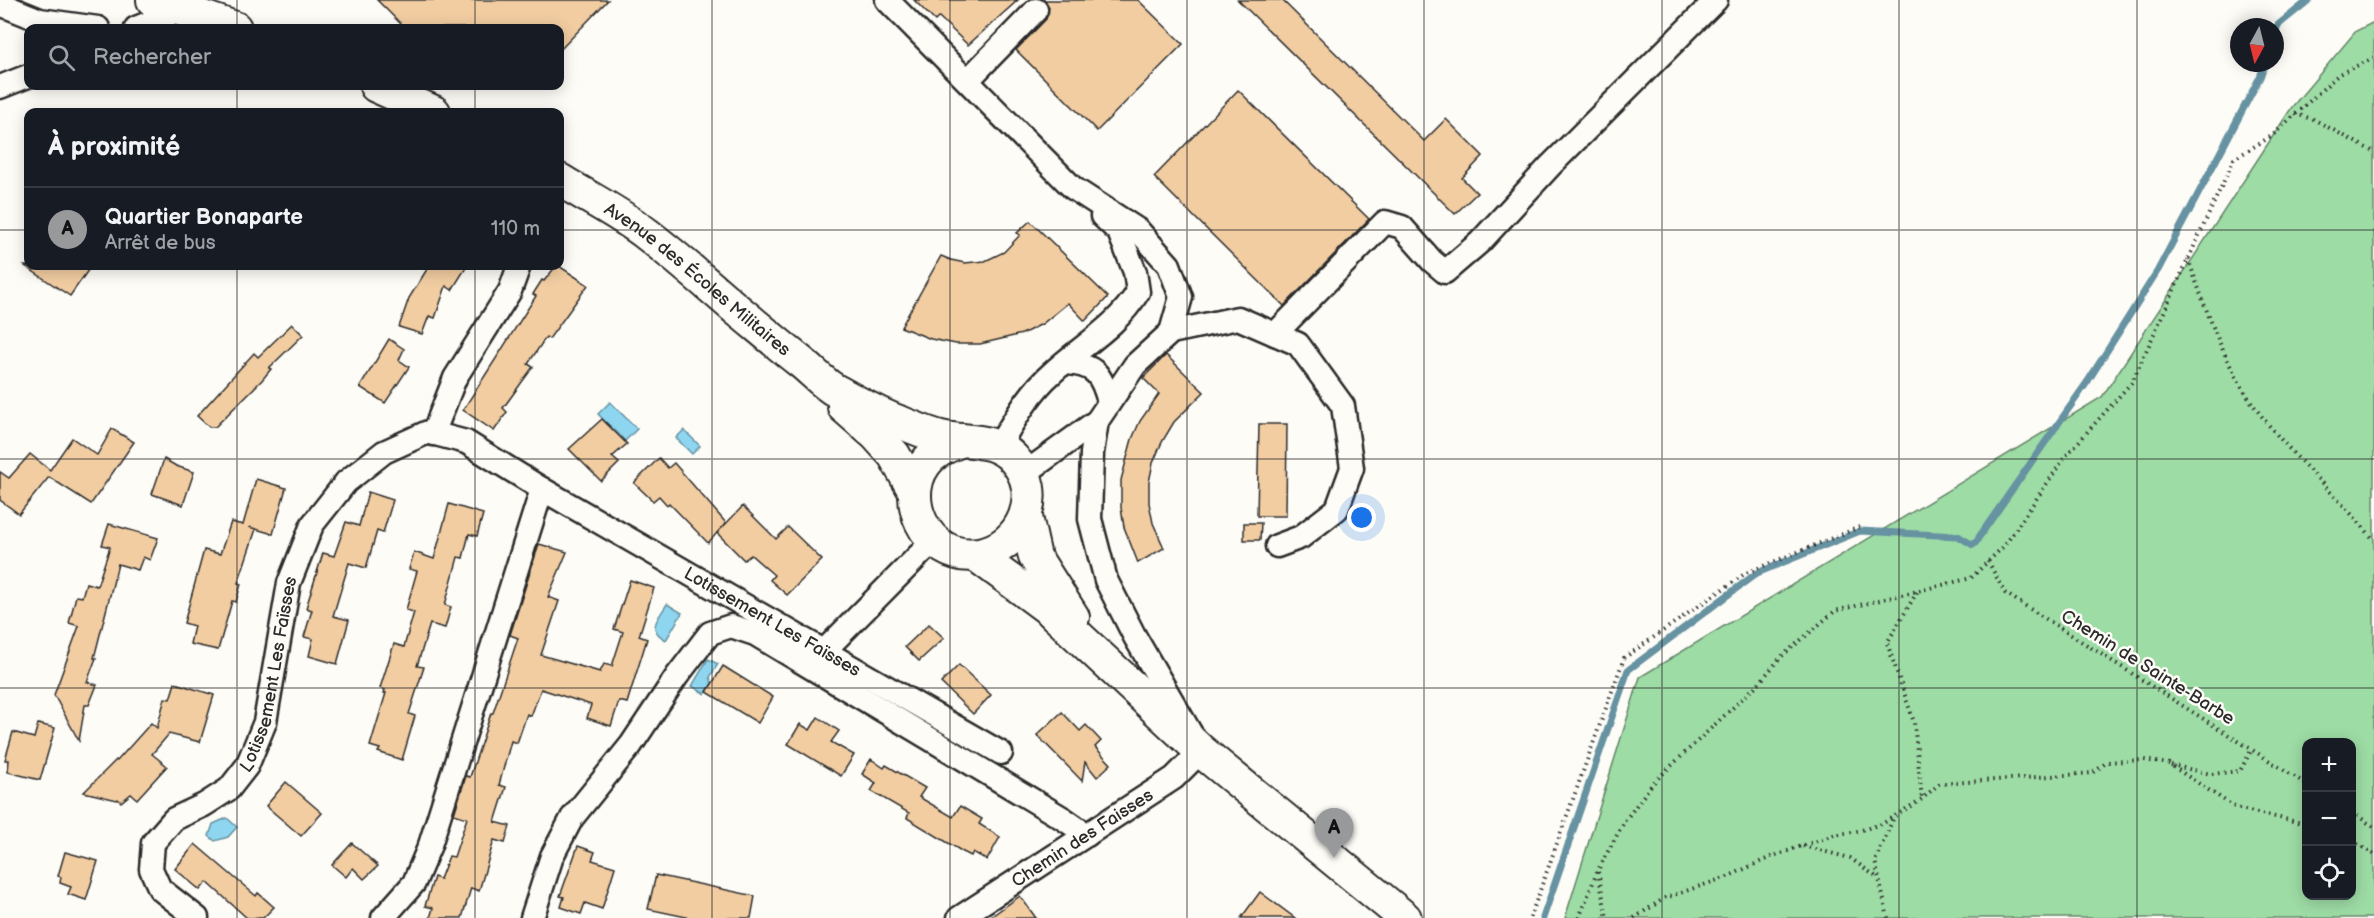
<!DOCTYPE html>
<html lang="fr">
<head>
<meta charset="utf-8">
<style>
	:root { --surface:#171b24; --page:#20242c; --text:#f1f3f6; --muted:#9ea1a6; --line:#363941; --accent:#98999b }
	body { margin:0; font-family:"Balsamiq Sans",sans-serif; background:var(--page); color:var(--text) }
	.controls { position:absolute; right:18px; bottom:18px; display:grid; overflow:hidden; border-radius:12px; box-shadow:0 3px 15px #0003 }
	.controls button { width:54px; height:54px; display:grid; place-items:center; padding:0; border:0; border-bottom:2px solid var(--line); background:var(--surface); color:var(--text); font:30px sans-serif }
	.compass { position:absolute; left:2230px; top:18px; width:54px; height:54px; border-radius:50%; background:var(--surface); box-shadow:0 3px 15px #0003; rotate:187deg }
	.you { position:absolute; left:1362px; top:518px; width:21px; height:21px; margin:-15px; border:4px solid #fff; border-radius:50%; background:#1a73e8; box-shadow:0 0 0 9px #1a73e833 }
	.badge { display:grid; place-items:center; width:39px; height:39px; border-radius:50%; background:var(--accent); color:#111; font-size:20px; font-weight:700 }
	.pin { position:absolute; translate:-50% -50px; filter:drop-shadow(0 2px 3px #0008) }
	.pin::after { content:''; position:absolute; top:32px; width:21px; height:18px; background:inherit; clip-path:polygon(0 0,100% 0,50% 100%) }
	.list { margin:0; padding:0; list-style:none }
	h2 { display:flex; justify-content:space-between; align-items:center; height:78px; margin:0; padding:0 24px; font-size:26px }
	h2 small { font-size:20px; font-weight:400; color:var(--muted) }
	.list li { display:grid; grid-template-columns:39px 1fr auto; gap:18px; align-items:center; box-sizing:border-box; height:84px; padding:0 24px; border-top:2px solid var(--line) }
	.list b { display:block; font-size:22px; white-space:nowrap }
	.list p { margin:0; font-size:20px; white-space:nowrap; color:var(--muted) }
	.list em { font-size:20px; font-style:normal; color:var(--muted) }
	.icon { flex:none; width:33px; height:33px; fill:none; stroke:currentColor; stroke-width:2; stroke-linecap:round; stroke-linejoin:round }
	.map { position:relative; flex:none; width:2374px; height:918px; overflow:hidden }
	.search { position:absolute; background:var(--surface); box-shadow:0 3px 15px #0003; left:24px; top:24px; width:540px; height:66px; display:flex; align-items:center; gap:15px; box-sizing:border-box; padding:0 21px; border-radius:12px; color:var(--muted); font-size:22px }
	.panel { position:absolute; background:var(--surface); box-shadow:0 3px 15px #0003; left:24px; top:108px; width:540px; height:162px; border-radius:12px }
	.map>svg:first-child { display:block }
	.green { fill:#9ddca5; stroke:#648468; stroke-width:1.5; fill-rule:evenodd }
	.water { fill:#8ed6f0; stroke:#6692a1; stroke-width:1.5 }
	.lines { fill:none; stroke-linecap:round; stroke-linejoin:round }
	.stream { stroke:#6692a1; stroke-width:7 }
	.building { fill:#f2cda2; stroke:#2b2b2b; stroke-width:1.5 }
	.street-casing { stroke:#2b2b2b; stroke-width:27 }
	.secondary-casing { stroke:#2b2b2b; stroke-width:36 }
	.path { stroke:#2b2b2b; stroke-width:4; stroke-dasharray:1.5 4.5; stroke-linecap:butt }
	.street { stroke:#fdfcf7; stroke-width:22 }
	.secondary { stroke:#fdfcf7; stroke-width:32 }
	.grid { fill:none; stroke:#2b2b2b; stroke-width:1.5; stroke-opacity:0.55 }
	.labels { text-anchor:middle; stroke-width:5; stroke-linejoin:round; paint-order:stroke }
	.street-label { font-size:18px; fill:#2b2b2b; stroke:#fdfcf7 }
</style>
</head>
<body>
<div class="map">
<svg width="2374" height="918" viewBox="0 0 2374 918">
	<rect width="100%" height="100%" fill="#fdfcf7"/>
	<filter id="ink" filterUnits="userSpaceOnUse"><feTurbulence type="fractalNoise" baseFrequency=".0167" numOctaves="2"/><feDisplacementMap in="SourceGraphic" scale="12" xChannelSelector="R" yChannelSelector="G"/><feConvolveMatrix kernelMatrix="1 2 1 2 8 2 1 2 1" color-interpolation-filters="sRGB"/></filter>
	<g filter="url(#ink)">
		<path class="green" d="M2374,22V918H1565L1640,677L2102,397L2292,107L2356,31ZM2306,742H2352V896H2306Z"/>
		<g class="water">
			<path d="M610,402L637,429L625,441L598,414Z"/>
			<path d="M684,430L700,446L692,454L676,438Z"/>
			<path d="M667,604L682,613L666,640C646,629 658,619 667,604Z"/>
			<path d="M708,659L718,664L710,677L712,683L705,694L692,686Z"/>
			<path d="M227,818L237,827L228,837L215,841L209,836L213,824Z"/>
		</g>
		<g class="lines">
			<g class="stream">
				<path d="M2275,34L2278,25L2309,0"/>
				<path d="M1979,537L2088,381L2158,270L2260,77L2265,63"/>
				<path d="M1543,918L1628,670L1757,573L1860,531L1958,536L1973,545L1977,541"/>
			</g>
		</g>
		<g class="building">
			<path d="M377,0H608L560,50V28H405Z"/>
			<path d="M914,0H1018L968,45L939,17L935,21Z"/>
			<path d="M1045,0H1138L1183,44L1097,131L1016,50L1046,19L1049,7Z"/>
			<path d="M1238,0H1282L1424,141L1446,119L1483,156L1462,178L1477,193L1455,214Z"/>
			<path d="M1238,90L1369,219L1284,306L1154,177Z"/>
			<path d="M1030,221L1108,297L1085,321L1068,303L1042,324L1022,334L980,344H956L931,339L901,327L941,256L951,260L965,263L985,261L1004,252L1020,235L1017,233Z"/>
			<path d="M25,266H91L70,296Z"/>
			<path d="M429,266H467L452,290L446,286L435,318L429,316L422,334L399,327L409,298Z"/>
			<path d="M556,266H559L588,285L549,339L546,337L528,364L533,367L503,408L507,412L494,431L463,410L536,296L533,294L542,280L544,281Z"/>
			<path d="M292,324L303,335L269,368L271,369L262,380L215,427H209L197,416L254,353L258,357Z"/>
			<path d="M389,339L404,349L399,360L409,367L385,403L360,387Z"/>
			<path d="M1166,355L1204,392L1174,422L1162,442L1153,463L1149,482V503L1153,523L1164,548L1138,563L1124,527L1121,508V480L1132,439L1140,421L1159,394L1143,378Z"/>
			<path d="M602,419L627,444L612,457L619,463L601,481L569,449Z"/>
			<path d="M1259,424H1287L1286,516H1257Z"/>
			<path d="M112,429L134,442L91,504L49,477L19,514L0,500V472L9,478L30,454L50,470L72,438L97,455Z"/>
			<path d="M659,458L668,468L674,463L726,523L708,543L669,503L667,505L659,496L653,501L634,483Z"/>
			<path d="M164,459L176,466L194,472L183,505L152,494Z"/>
			<path d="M256,479L286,488L273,534L249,527L256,529L238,583L241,584L236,602L232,601L218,650L190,644L194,626L184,623L204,550L220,554L231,522L243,525Z"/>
			<path d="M368,492L393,500L383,533L377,531L366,568L349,563L333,616L349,620L337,664L309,656L313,639L304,637L312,610L306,608L323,553L334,556L346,522L359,526Z"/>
			<path d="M449,504L483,514L477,536L469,534L463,558L458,557L445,605L451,607L445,628L430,624L417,666L424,667L409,714L415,716L402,760L378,752L380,749L370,746L386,693H384L385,690L380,688L394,644L404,647L414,612L406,610L417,571L409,569L414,552L434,559Z"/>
			<path d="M743,506L776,539L788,527L822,560L787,595L770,580L774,575L751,555L744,560L717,533Z"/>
			<path d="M1244,523H1261L1260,540H1244Z"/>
			<path d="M109,524L158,538L150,560L143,557L138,570L118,564L94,658H96L87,682L97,685L89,705H85L79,741L54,695L79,626L69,623L76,596L82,597L86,583L97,586L110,547L102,545Z"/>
			<path d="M539,544L567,552L548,597L559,601L541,655L600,672L604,664L612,666L623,632L614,629L630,580L654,588L639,636L647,639L627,703L619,701L611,726L587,718L591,705L541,689L531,716L527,714L517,743L511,741L499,785L506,787L495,822L510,826L505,843L494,840L479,891L471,888L462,918H430L433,908L425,906L434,877L440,879L449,856L454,857L467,818L454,814L466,776L470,777L491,713H493L518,638L510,635Z"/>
			<path d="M929,624L944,638L919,661L905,647Z"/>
			<path d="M959,665L991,695L973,714L941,683Z"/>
			<path d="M723,666L773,697L758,723L707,692Z"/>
			<path d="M175,683L214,695L200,742L169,734L152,754L167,766L137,799L131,794L121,802L118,799L117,800L84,792L116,760L117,761L151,723L157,728L165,698L170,699Z"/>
			<path d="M1062,712L1080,731L1086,725L1101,741L1095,747L1111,764L1097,777L1085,762L1082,781L1037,735Z"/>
			<path d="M818,717L839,731L831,742L854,755L841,776L788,744L800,724L810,730Z"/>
			<path d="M38,724L55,728L40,780L8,772L9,760H5L13,732L34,738Z"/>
			<path d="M871,759L884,768L886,765L925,788L919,797L953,817L960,806L982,819L979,824L1000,837L987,860L973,852L971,856L963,852L907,818L909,813L871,791L876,783L862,774Z"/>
			<path d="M286,782L322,813L301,836L266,806Z"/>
			<path d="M352,843L378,866L364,879L353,868L346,877L332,865Z"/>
			<path d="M195,844L256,896L258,893L274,907L263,918H247L207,882L200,890L175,869Z"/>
			<path d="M578,846L595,852L592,860L615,867L602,909L585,903L581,914L561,907L564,897L560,896Z"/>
			<path d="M65,852L98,861L86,900L68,894L71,887L60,883L61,877L58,876Z"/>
			<path d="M656,875L755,896L751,918H691L648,909Z"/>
			<path d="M1260,892L1295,918H1241Z"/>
			<path d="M1020,896L1036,918H989Z"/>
		</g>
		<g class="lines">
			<defs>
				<g id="street">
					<path d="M887,0L1073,188L1138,230L1169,265L1181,297L1171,332"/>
					<path d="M0,4L40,20L98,28"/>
					<path d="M136,28L181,10"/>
					<path d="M968,80L1036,10"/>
					<path d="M0,87L28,76"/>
					<path d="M1275,334L1385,222L1402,227L1432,261L1445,272L1480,242L1550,166L1716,0"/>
					<path d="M1065,363C1095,364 1102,375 1109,402"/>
					<path d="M433,434L455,378L510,291L519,266"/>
					<path d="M998,447C1014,421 1029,393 1052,373C1082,345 1116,328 1138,292L1135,272L1119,232L1102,216"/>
					<path d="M1024,474L1097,421L1135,365L1171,332L1238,318L1298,344L1343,406L1352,468L1337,509L1301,537L1277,546"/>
					<path d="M824,651L934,540"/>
					<path id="s1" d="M197,918L160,889L151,869L153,843L174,819L204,805L229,789L247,766L265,722L289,583L312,525L346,482L384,452L428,432L466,442L542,489L1001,753"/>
					<path d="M383,918L414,883L430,845L542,489"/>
					<path d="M532,918L552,856L572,818L631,745L677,676L710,633L731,626L755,634L1064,819L1087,835"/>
					<path id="s2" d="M959,918L1174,778L1201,751L1135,637L1106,580L1090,519L1092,453L1097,421"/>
				</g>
				<g id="secondary">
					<path d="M153,0L235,28"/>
					<path d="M376,86L434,112"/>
					<path id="s3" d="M560,180C589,198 621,214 648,235C678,258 706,283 735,308C757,326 779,345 802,363C812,371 822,382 833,389C855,401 879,415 902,423C915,428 928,434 941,437C966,443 993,437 1013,458C1046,492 1023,548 978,554C926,562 894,493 931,457C940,449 951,444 963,440"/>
					<path d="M844,407L876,435L894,455L915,492"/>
					<path d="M1026,517L1035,557L1073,617"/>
					<path d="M976,555L1050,610L1201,751L1405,918"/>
				</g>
			</defs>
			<use href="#street" class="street-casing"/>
			<use href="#secondary" class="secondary-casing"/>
			<g class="path">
				<path d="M2295,114L2313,119L2374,152"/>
				<path d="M2188,259C2207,311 2224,365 2257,410C2292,457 2337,495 2374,540"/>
				<path d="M1988,561L2005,593L2306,784"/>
				<path d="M1917,592L1887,643L1914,722L1922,799"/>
				<path d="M2171,765L2211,774L2240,771L2252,749"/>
				<path d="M2352,812L2374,827"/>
				<path d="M2352,841L2374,854"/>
				<path d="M1803,846L1850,858L1878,878"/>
				<path d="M1598,872L1607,918"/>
				<path d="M1530,918L1624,658L1746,573L1862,526"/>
				<path d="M1579,918L1598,870L1624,822L1653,783L1760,682L1781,657L1835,611L1971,578L2005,545L2065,457L2132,382L2234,159L2273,135L2339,74L2374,58"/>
				<path d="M1634,918L1665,898L1727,877L1773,856L1834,835L1858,831L1882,824L1922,799L1939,784L2093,773L2107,762L2144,760L2169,764L2236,808L2306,824"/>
				<path d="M1888,918L1875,861L1894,817"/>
			</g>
			<use href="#street" class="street"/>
			<use href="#secondary" class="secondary"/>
		</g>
	</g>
	<path class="grid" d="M237,0V28M475,0V28M712,0V918M950,0V918M1187,0V918M1424,0V918M1662,0V918M1899,0V918M2137,0V918M237,86V112M475,86V112M0,230H28M560,230H2374M237,266V918M475,266V918M0,459H2374M0,688H2374"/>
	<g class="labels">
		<g class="street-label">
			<text dy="6" stroke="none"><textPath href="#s3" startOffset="170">Avenue des Écoles Militaires</textPath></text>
			<text dy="6" stroke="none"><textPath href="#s1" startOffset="1016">Lotissement Les Faïsses</textPath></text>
			<text transform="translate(2148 667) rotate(32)" y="6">Chemin de Sainte-Barbe</text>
			<text dy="6" stroke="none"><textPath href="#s1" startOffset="314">Lotissement Les Faïsses</textPath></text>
			<text dy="6" stroke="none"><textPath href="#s2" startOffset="147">Chemin des Faisses</textPath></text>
		</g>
	</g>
</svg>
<div class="controls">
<button>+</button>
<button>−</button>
<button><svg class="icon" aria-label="locate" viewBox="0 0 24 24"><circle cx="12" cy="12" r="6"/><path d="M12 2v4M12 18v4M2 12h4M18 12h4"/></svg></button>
</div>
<svg class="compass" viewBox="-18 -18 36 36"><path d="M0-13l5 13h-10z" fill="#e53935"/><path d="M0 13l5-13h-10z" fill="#9ea1a6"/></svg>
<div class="you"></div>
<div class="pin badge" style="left:1334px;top:858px">A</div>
<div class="search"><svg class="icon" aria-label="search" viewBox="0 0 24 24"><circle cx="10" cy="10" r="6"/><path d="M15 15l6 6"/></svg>Rechercher</div>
<section class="panel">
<h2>À proximité<small></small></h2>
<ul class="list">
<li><span class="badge">A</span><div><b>Quartier Bonaparte</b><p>Arrêt de bus</p></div><em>110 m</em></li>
</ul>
</section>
</div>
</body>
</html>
